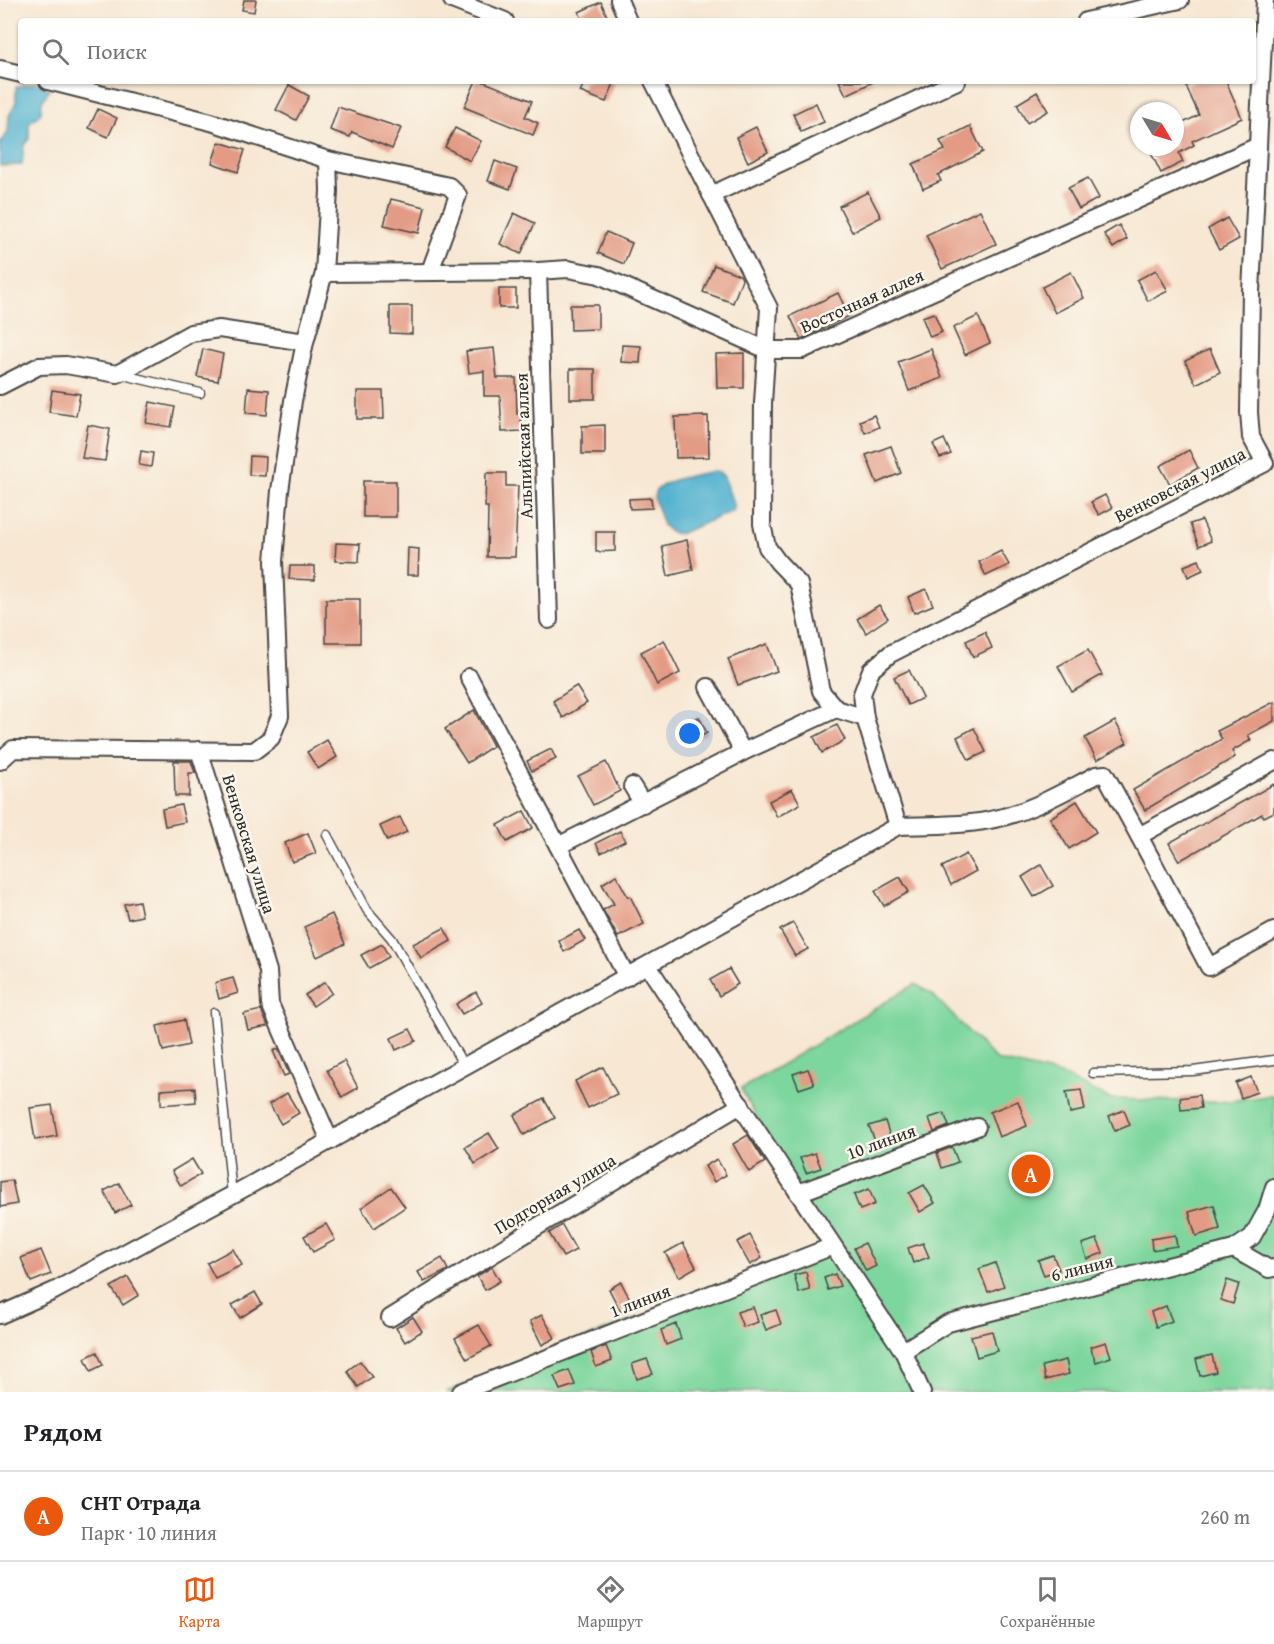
<!DOCTYPE html>
<html lang="ru">
<head>
<meta charset="utf-8">
<style>
	:root { --surface:#fff; --page:#f2f2f2; --text:#202124; --muted:#757577; --line:#e0e0e0; --accent:#ea580c }
	body { margin:0; font-family:"Gentium Book Plus",serif; background:var(--page); color:var(--text) }
	.compass { position:absolute; left:1130px; top:102px; width:54px; height:54px; border-radius:50%; background:var(--surface); box-shadow:0 2px 4px #0004; rotate:128deg }
	.you { position:absolute; left:690px; top:734px; width:21px; height:21px; margin:-15px; border:4px solid #fff; border-radius:50%; background:#1a73e8; box-shadow:0 0 0 9px #1a73e833 }
	.badge { display:grid; place-items:center; width:39px; height:39px; border-radius:50%; background:var(--accent); color:#fff; font-size:20px; font-weight:700 }
	.pin { position:absolute; translate:-50% -50%; border:3px solid #fff; box-shadow:0 2px 6px #0006 }
	.list { margin:0; padding:0; list-style:none }
	h2 { display:flex; justify-content:space-between; align-items:center; height:78px; margin:0; padding:0 24px; font-size:26px }
	h2 small { font-size:20px; font-weight:400; color:var(--muted) }
	.list li { display:grid; grid-template-columns:39px 1fr auto; gap:18px; align-items:center; box-sizing:border-box; height:90px; padding:0 24px; border-top:2px solid var(--line) }
	.list b { display:block; font-size:22px; white-space:nowrap }
	.list p { margin:0; font-size:20px; white-space:nowrap; color:var(--muted) }
	.list em { font-size:20px; font-style:normal; color:var(--muted) }
	.icon { flex:none; width:33px; height:33px; fill:none; stroke:currentColor; stroke-width:2; stroke-linecap:round; stroke-linejoin:round }
	.map { position:relative; flex:none; width:1274px; height:1392px; overflow:hidden }
	.search { position:absolute; background:var(--surface); box-shadow:0 2px 4px #0004; left:18px; right:18px; top:18px; height:66px; display:flex; align-items:center; gap:15px; box-sizing:border-box; padding:0 21px; border-radius:6px; color:var(--muted); font-size:22px }
	.sheet { height:168px; background:var(--surface) }
	nav { display:flex; justify-content:space-around; align-items:center; box-sizing:border-box; height:84px; border-top:2px solid var(--line); background:var(--surface); font-size:16px; color:var(--muted) }
	nav a { display:grid; justify-items:center; gap:3px }
	nav .on { color:var(--accent) }
	.map>svg:first-child { display:block }
	.green { fill:#7bd69d; stroke:#538064; stroke-width:1.5 }
	.water { fill:#52b2d0; stroke:#3e6e7e; stroke-width:1.5 }
	.building { fill:#e39b85 }
	.lines { fill:none; stroke-linecap:round; stroke-linejoin:round }
	.service-casing { stroke:#4a4744; stroke-width:11 }
	.minor-casing { stroke:#4a4744; stroke-width:20 }
	.service { stroke:#fff; stroke-width:8 }
	.minor { stroke:#fff; stroke-width:16 }
	.labels { text-anchor:middle; stroke-width:5; stroke-linejoin:round; paint-order:stroke }
	.street-label { font-size:18px; fill:#2b2b2b; stroke:#fbf7ec }
</style>
</head>
<body>
<div class="map">
<svg width="1274" height="1392" viewBox="0 0 1274 1392">
	<rect width="100%" height="100%" fill="#fbf7ec"/>
	<filter id="ink" filterUnits="userSpaceOnUse"><feTurbulence type="fractalNoise" baseFrequency=".0167" numOctaves="2"/><feDisplacementMap in="SourceGraphic" scale="12" xChannelSelector="R" yChannelSelector="G"/><feConvolveMatrix kernelMatrix="1 2 1 2 8 2 1 2 1" color-interpolation-filters="sRGB"/></filter>
	<filter id="wash" filterUnits="userSpaceOnUse"><feTurbulence type="fractalNoise" baseFrequency=".008" numOctaves="4" result="noise"/><feDisplacementMap in="SourceGraphic" scale="24" xChannelSelector="R" yChannelSelector="G"/><feGaussianBlur stdDeviation="1.35" result="paint"/><feColorMatrix in="noise" values="0 0 0 0 0 0 0 0 0 0 0 0 0 0 0 0 0 1.4 0 .05"/><feComposite in="paint" operator="in"/></filter>
	<g filter="url(#wash)">
		<rect width="100%" height="100%" fill="#f7e7d3"/>
		<path class="green" d="M915,984L932,994L996,1060L1061,1075L1110,1099L1219,1102L1274,1095V1392H446L827,1245L741,1089Z"/>
		<g class="water">
			<path d="M36,83L50,89L42,101L41,113L29,123V139L24,145L22,165L0,166V144L8,132L9,116L16,102V87Z"/>
			<path d="M713,471L719,472L724,477L734,507L733,511L679,534L670,532L663,525L654,499L655,492C668,477 694,476 713,471Z"/>
		</g>
		<g id="blocks">
			<g class="building">
				<path d="M244,0H256L254,12L242,10Z"/>
				<path d="M601,2L609,21H583L579,12Z"/>
				<path d="M476,81H482L532,101L525,117L538,123L533,135L464,107Z"/>
				<path d="M585,81H615L606,102L580,92Z"/>
				<path d="M839,81H875L846,95Z"/>
				<path d="M1197,81H1226L1242,118L1192,141L1194,145L1179,153L1183,162L1161,173L1148,147H1175V127L1199,115L1186,86Z"/>
				<path d="M289,85L309,96L296,120L276,110Z"/>
				<path d="M1037,92L1048,111L1027,123L1017,104Z"/>
				<path d="M816,103L824,122L801,132L793,114Z"/>
				<path d="M338,107L401,128L392,149L352,132L350,137L330,130Z"/>
				<path d="M98,109L117,118L108,137L89,128Z"/>
				<path d="M970,126L983,152L938,175L941,181L923,189L913,164L945,150L940,141Z"/>
				<path d="M756,127L768,152L748,162L736,137Z"/>
				<path d="M455,128L481,141L470,161L445,147Z"/>
				<path d="M219,142L245,150L238,172L212,163Z"/>
				<path d="M495,161L517,169L510,189L488,181Z"/>
				<path d="M1088,178L1099,198L1079,209L1068,188Z"/>
				<path d="M868,192L881,217L852,232L839,206Z"/>
				<path d="M391,199L425,207L419,233L384,225Z"/>
				<path d="M980,210L996,244L942,269L926,235Z"/>
				<path d="M514,213L535,223L521,254L500,244Z"/>
				<path d="M1227,218L1239,239L1219,250L1208,229Z"/>
				<path d="M1119,225L1127,239L1113,248L1104,234Z"/>
				<path d="M606,232L632,243L624,264L598,253Z"/>
				<path d="M714,265L740,275L742,279L733,303L703,292Z"/>
				<path d="M1156,270L1168,291L1148,301L1137,280Z"/>
				<path d="M1071,272L1084,298L1055,313L1042,287Z"/>
				<rect x="499" y="289" width="17" height="19"/>
				<path d="M838,293L849,316L801,339L790,316Z"/>
				<path d="M570,305H598V329L571,330Z"/>
				<path d="M390,306H412V334L390,333Z"/>
				<path d="M934,313L942,332L930,337L922,317Z"/>
				<path d="M978,316L990,343L965,355L953,328Z"/>
				<path d="M622,345L641,346L640,363L621,362Z"/>
				<path d="M494,348L497,378H516L517,414H521V431L502,432L500,396H484V371L469,373L466,351Z"/>
				<path d="M203,349L223,354L218,381L197,377Z"/>
				<path d="M931,349L942,378L909,391L898,362Z"/>
				<path d="M1210,349L1220,372L1196,384L1185,361Z"/>
				<path d="M744,353V388H717L716,354Z"/>
				<rect x="570" y="369" width="25" height="30"/>
				<path d="M248,388L269,390L267,415L246,413Z"/>
				<path d="M52,390L80,394L76,416L49,412Z"/>
				<path d="M357,391H383L384,419H357Z"/>
				<path d="M150,402L175,407L171,427L146,423Z"/>
				<path d="M874,415L879,427L865,433L860,421Z"/>
				<path d="M708,416L709,457L676,458L675,417Z"/>
				<path d="M88,425L110,429L105,461L82,458Z"/>
				<path d="M605,425V454H582V426Z"/>
				<path d="M944,439L951,454L940,458L933,444Z"/>
				<path d="M891,446L901,473L877,483L866,455Z"/>
				<path d="M1189,450L1198,468L1170,484L1160,466Z"/>
				<path d="M141,451L153,453L151,467L139,465Z"/>
				<path d="M250,456L266,457L265,476L249,475Z"/>
				<path d="M486,473H506V486H518L515,557H487L488,507H485Z"/>
				<rect x="363" y="481" width="33" height="36"/>
				<path d="M1105,495L1112,508L1099,515L1091,502Z"/>
				<path d="M651,498L652,508L630,509L629,499Z"/>
				<path d="M1202,520L1211,541L1199,546L1190,524Z"/>
				<path d="M596,532H615V551L596,552Z"/>
				<path d="M687,540L693,570L668,576L662,546Z"/>
				<path d="M336,543L360,544L359,562L335,561Z"/>
				<path d="M408,548L419,549L418,575H407Z"/>
				<path d="M1001,551L1009,565L986,576L979,562Z"/>
				<path d="M1199,560L1203,570L1188,577L1184,566Z"/>
				<path d="M290,566H315V580L289,579Z"/>
				<path d="M926,589L933,605L914,613L908,597Z"/>
				<rect x="326" y="599" width="34" height="44"/>
				<path d="M879,605L888,618L866,633L857,619Z"/>
				<path d="M985,632L992,648L973,657L966,641Z"/>
				<path d="M664,640L680,673L657,685L641,652Z"/>
				<path d="M767,644L777,671L738,685L728,659Z"/>
				<path d="M1088,650L1102,675L1072,692L1058,666Z"/>
				<path d="M909,670L923,698L908,705L894,677Z"/>
				<path d="M576,686L587,703L563,718L553,701Z"/>
				<path d="M1274,702V721L1248,735L1251,740L1232,751L1235,757L1145,810L1133,790L1222,739L1217,731Z"/>
				<path d="M474,710L493,746L467,763L445,729Z"/>
				<path d="M699,717L707,733L687,744L678,728Z"/>
				<path d="M1115,721L1127,743L1097,760L1085,738Z"/>
				<path d="M837,725L845,740L822,753L814,737Z"/>
				<path d="M974,728L986,752L969,760L957,737Z"/>
				<path d="M327,740L337,757L318,769L307,752Z"/>
				<path d="M551,749L556,759L532,771L527,761Z"/>
				<path d="M174,761H191L195,773H189V796H175Z"/>
				<path d="M606,762L620,791L593,805L578,776Z"/>
				<path d="M1274,784V812L1264,817L1262,814L1179,861L1169,843Z"/>
				<path d="M792,789L800,804L777,817L769,801Z"/>
				<path d="M1077,801L1096,832L1069,849L1050,818Z"/>
				<path d="M181,805L185,822L165,826L162,809Z"/>
				<path d="M524,811L533,828L507,842L498,825Z"/>
				<path d="M400,817L407,832L387,841L380,826Z"/>
				<path d="M620,831L625,841L601,853L596,843Z"/>
				<path d="M308,833L316,853L292,862L285,843Z"/>
				<path d="M966,854L976,871L951,885L942,867Z"/>
				<path d="M1041,865L1053,886L1034,897L1022,877Z"/>
				<path d="M616,875L628,897L630,896L644,924L618,937L603,910L614,904L602,884Z"/>
				<path d="M900,877L909,892L884,906L875,891Z"/>
				<path d="M139,901L142,916L128,919L124,904Z"/>
				<path d="M332,914L345,944L317,957L304,927Z"/>
				<path d="M793,923L808,949L795,956L780,930Z"/>
				<path d="M444,928L451,941L421,958L413,944Z"/>
				<path d="M579,930L585,940L564,952L559,941Z"/>
				<path d="M382,944L389,957L369,968L361,955Z"/>
				<path d="M729,969L738,984L719,996L710,980Z"/>
				<path d="M233,978L238,993L219,999L215,983Z"/>
				<path d="M325,982L332,993L313,1006L305,995Z"/>
				<path d="M476,992L482,1003L462,1014L456,1004Z"/>
				<path d="M261,1010L268,1026L248,1030L244,1014Z"/>
				<path d="M184,1020L189,1045L163,1051L157,1026Z"/>
				<path d="M410,1029L416,1041L396,1050L391,1038Z"/>
				<path d="M278,1049L289,1074L284,1076L273,1051Z"/>
				<path d="M344,1061L358,1088L342,1097L327,1070Z"/>
				<path d="M603,1067L617,1094L588,1108L575,1081Z"/>
				<path d="M808,1069L814,1084L799,1089L793,1074Z"/>
				<path d="M1251,1077L1257,1092L1241,1098L1236,1083Z"/>
				<path d="M195,1088L196,1102L161,1105V1090Z"/>
				<path d="M1081,1090L1085,1110L1070,1113L1066,1092Z"/>
				<path d="M287,1093L299,1113L281,1124L269,1104Z"/>
				<path d="M1199,1095L1201,1108L1181,1110L1180,1098Z"/>
				<path d="M544,1099L555,1118L524,1135L514,1115Z"/>
				<path d="M1018,1101L1027,1126L999,1137L990,1112Z"/>
				<path d="M52,1105L57,1136L35,1140L30,1108Z"/>
				<path d="M1124,1110L1130,1125L1115,1131L1109,1116Z"/>
				<path d="M944,1113L949,1126L934,1132L929,1118Z"/>
				<path d="M885,1121L890,1136L875,1141L869,1126Z"/>
				<path d="M489,1133L499,1149L475,1164L465,1147Z"/>
				<path d="M748,1135L765,1162L749,1172L733,1144Z"/>
				<path d="M952,1147L958,1162L942,1168L937,1153Z"/>
				<path d="M815,1153L821,1168L806,1173L800,1158Z"/>
				<path d="M192,1159L201,1174L181,1186L172,1171Z"/>
				<path d="M717,1159L726,1175L714,1182L705,1166Z"/>
				<path d="M12,1180L17,1204L0,1207V1182Z"/>
				<path d="M119,1183L131,1205L115,1213L104,1191Z"/>
				<path d="M924,1185L935,1203L920,1212L909,1193Z"/>
				<path d="M391,1187L405,1207L374,1228L361,1208Z"/>
				<path d="M869,1189L875,1204L860,1210L854,1195Z"/>
				<path d="M1214,1205L1220,1229L1196,1236L1189,1212Z"/>
				<path d="M326,1224L335,1240L313,1252L304,1236Z"/>
				<path d="M562,1225L576,1250L563,1257L549,1233Z"/>
				<path d="M750,1235L762,1258L750,1265L737,1242Z"/>
				<path d="M1175,1235L1177,1246L1152,1250L1151,1239Z"/>
				<path d="M1097,1239L1103,1253L1087,1259L1082,1244Z"/>
				<path d="M683,1243L696,1267L679,1277L665,1253Z"/>
				<path d="M865,1243L876,1266L866,1271L854,1248Z"/>
				<path d="M923,1243L929,1257L913,1263L908,1248Z"/>
				<path d="M233,1249L242,1265L215,1278L207,1263Z"/>
				<path d="M41,1250L51,1274L31,1282L21,1258Z"/>
				<path d="M1053,1255L1059,1270L1044,1275L1038,1260Z"/>
				<path d="M442,1258L448,1270L424,1282L418,1272Z"/>
				<path d="M995,1263L1004,1286L988,1292L979,1269Z"/>
				<path d="M492,1267L500,1281L485,1290L477,1276Z"/>
				<path d="M806,1272L810,1290L799,1293L794,1275Z"/>
				<path d="M835,1274L840,1286L828,1290L824,1278Z"/>
				<path d="M128,1277L139,1295L123,1305L111,1287Z"/>
				<path d="M1227,1280L1239,1284L1233,1304L1221,1300Z"/>
				<path d="M621,1282L633,1305L621,1312L609,1289Z"/>
				<path d="M255,1292L262,1304L240,1318L232,1305Z"/>
				<path d="M1166,1306L1172,1321L1156,1327L1151,1312Z"/>
				<path d="M753,1307L758,1322L743,1327L737,1312Z"/>
				<path d="M776,1310L781,1324L766,1330L760,1315Z"/>
				<path d="M542,1315L555,1338L542,1345L530,1321Z"/>
				<path d="M413,1317L422,1331L405,1342L396,1328Z"/>
				<path d="M676,1324L681,1339L666,1345L661,1330Z"/>
				<path d="M479,1325L491,1346L467,1359L455,1338Z"/>
				<path d="M992,1331L997,1351L977,1357L971,1336Z"/>
				<path d="M1106,1342L1111,1357L1096,1362L1090,1347Z"/>
				<path d="M606,1346L612,1361L596,1367L591,1352Z"/>
				<path d="M97,1352L103,1365L91,1371L85,1358Z"/>
				<path d="M1212,1355L1216,1372L1200,1376L1196,1359Z"/>
				<path d="M647,1359L653,1374L637,1379L632,1364Z"/>
				<path d="M1066,1360L1069,1374L1045,1380L1042,1366Z"/>
				<path d="M360,1361L372,1377L358,1387L347,1371Z"/>
				<path d="M569,1370L575,1385L560,1390L554,1376Z"/>
			</g>
		</g>
	</g>
	<g filter="url(#ink)">
		<use href="#blocks" fill-opacity="0" stroke="#4a4744" stroke-width="1.5"/>
		<g class="lines">
			<defs>
				<g id="service">
					<path d="M119,374L200,393"/>
					<path d="M327,835L367,910L392,939L464,1066"/>
					<path d="M214,1013L232,1195"/>
					<path d="M1093,1073L1193,1071L1274,1060"/>
				</g>
				<g id="minor">
					<path d="M452,0L505,21"/>
					<path d="M619,0L628,21"/>
					<path d="M1086,21L1180,0"/>
					<path d="M0,69L21,74"/>
					<path d="M653,81L769,308L763,403L762,524L767,547L778,562L799,584L821,691L836,709"/>
					<path d="M328,160L449,186L458,195L430,271"/>
					<path d="M711,195L957,81"/>
					<path d="M538,271L549,620"/>
					<path d="M324,273L538,271L568,269L599,275L767,350H802L1258,146"/>
					<path d="M0,386L39,366L66,365L117,374L191,333L219,329L305,342"/>
					<path d="M469,677L627,977"/>
					<path d="M708,687L743,752"/>
					<path d="M199,750L268,971L270,1004L330,1141"/>
					<path d="M0,761L13,749L254,751L271,738L280,716L274,561L280,491L293,401L305,342L324,273L329,191L328,160L211,122L48,81"/>
					<path d="M632,786L643,804"/>
					<path d="M898,826L865,718L862,694L871,670L890,654L1265,463L1251,437L1249,412L1251,292L1265,0"/>
					<path d="M1139,836L1209,967L1274,931"/>
					<path d="M558,846L743,752L836,709L865,718"/>
					<path d="M648,966L903,1351L922,1392"/>
					<path d="M798,1193L977,1127"/>
					<path d="M1234,1249L1269,1269L1274,1268"/>
					<path d="M0,1315L54,1291L232,1195L898,826C929,825 960,826 990,820C1028,813 1063,792 1096,775L1105,774L1139,836L1274,761"/>
					<path d="M390,1318L540,1225L741,1105"/>
					<path d="M903,1351L948,1323L1234,1249L1252,1237L1267,1210L1274,1187"/>
					<path d="M461,1392L833,1246"/>
				</g>
			</defs>
			<use href="#service" class="service-casing"/>
			<use href="#minor" class="minor-casing"/>
			<use href="#service" class="service"/>
			<use href="#minor" class="minor"/>
		</g>
	</g>
	<g class="labels">
		<g class="street-label">
			<text transform="translate(862 301) rotate(-24)" y="6">Восточная аллея</text>
			<text transform="translate(524 446) rotate(-92)" y="6">Альпийская аллея</text>
			<text transform="translate(1180 485) rotate(-27)" y="6">Венковская улица</text>
			<text transform="translate(249 844) rotate(73)" y="6">Венковская улица</text>
			<text transform="translate(881 1142) rotate(-20)" y="6">10 линия</text>
			<text transform="translate(555 1194) rotate(-31)" y="6">Подгорная улица</text>
			<text transform="translate(1082 1268) rotate(-14)" y="6">6 линия</text>
			<text transform="translate(640 1301) rotate(-21)" y="6">1 линия</text>
		</g>
	</g>
</svg>
<svg class="compass" viewBox="-18 -18 36 36"><path d="M0-13l5 13h-10z" fill="#e53935"/><path d="M0 13l5-13h-10z" fill="#757577"/></svg>
<div class="you"></div>
<div class="pin badge" style="left:1031px;top:1174px">A</div>
<div class="search"><svg class="icon" aria-label="search" viewBox="0 0 24 24"><circle cx="10" cy="10" r="6"/><path d="M15 15l6 6"/></svg>Поиск</div>
</div>
<section class="sheet">
<h2>Рядом<small></small></h2>
<ul class="list">
<li><span class="badge">A</span><div><b>СНТ Отрада</b><p>Парк · 10 линия</p></div><em>260 m</em></li>
</ul>
</section>
<nav>
<a class="on"><svg class="icon" aria-label="map" viewBox="0 0 24 24"><path d="M3 6l6-2 6 2 6-2v14l-6 2-6-2-6 2zM9 4v14M15 6v14"/></svg>Карта</a>
<a><svg class="icon" aria-label="directions" viewBox="0 0 24 24"><path d="M12 3l9 9-9 9-9-9zM9 14v-3h6M13 9l2 2-2 2"/></svg>Маршрут</a>
<a><svg class="icon" aria-label="saved" viewBox="0 0 24 24"><path d="M7 4h10v16l-5-4-5 4z"/></svg>Сохранённые</a>
</nav>
</body>
</html>
